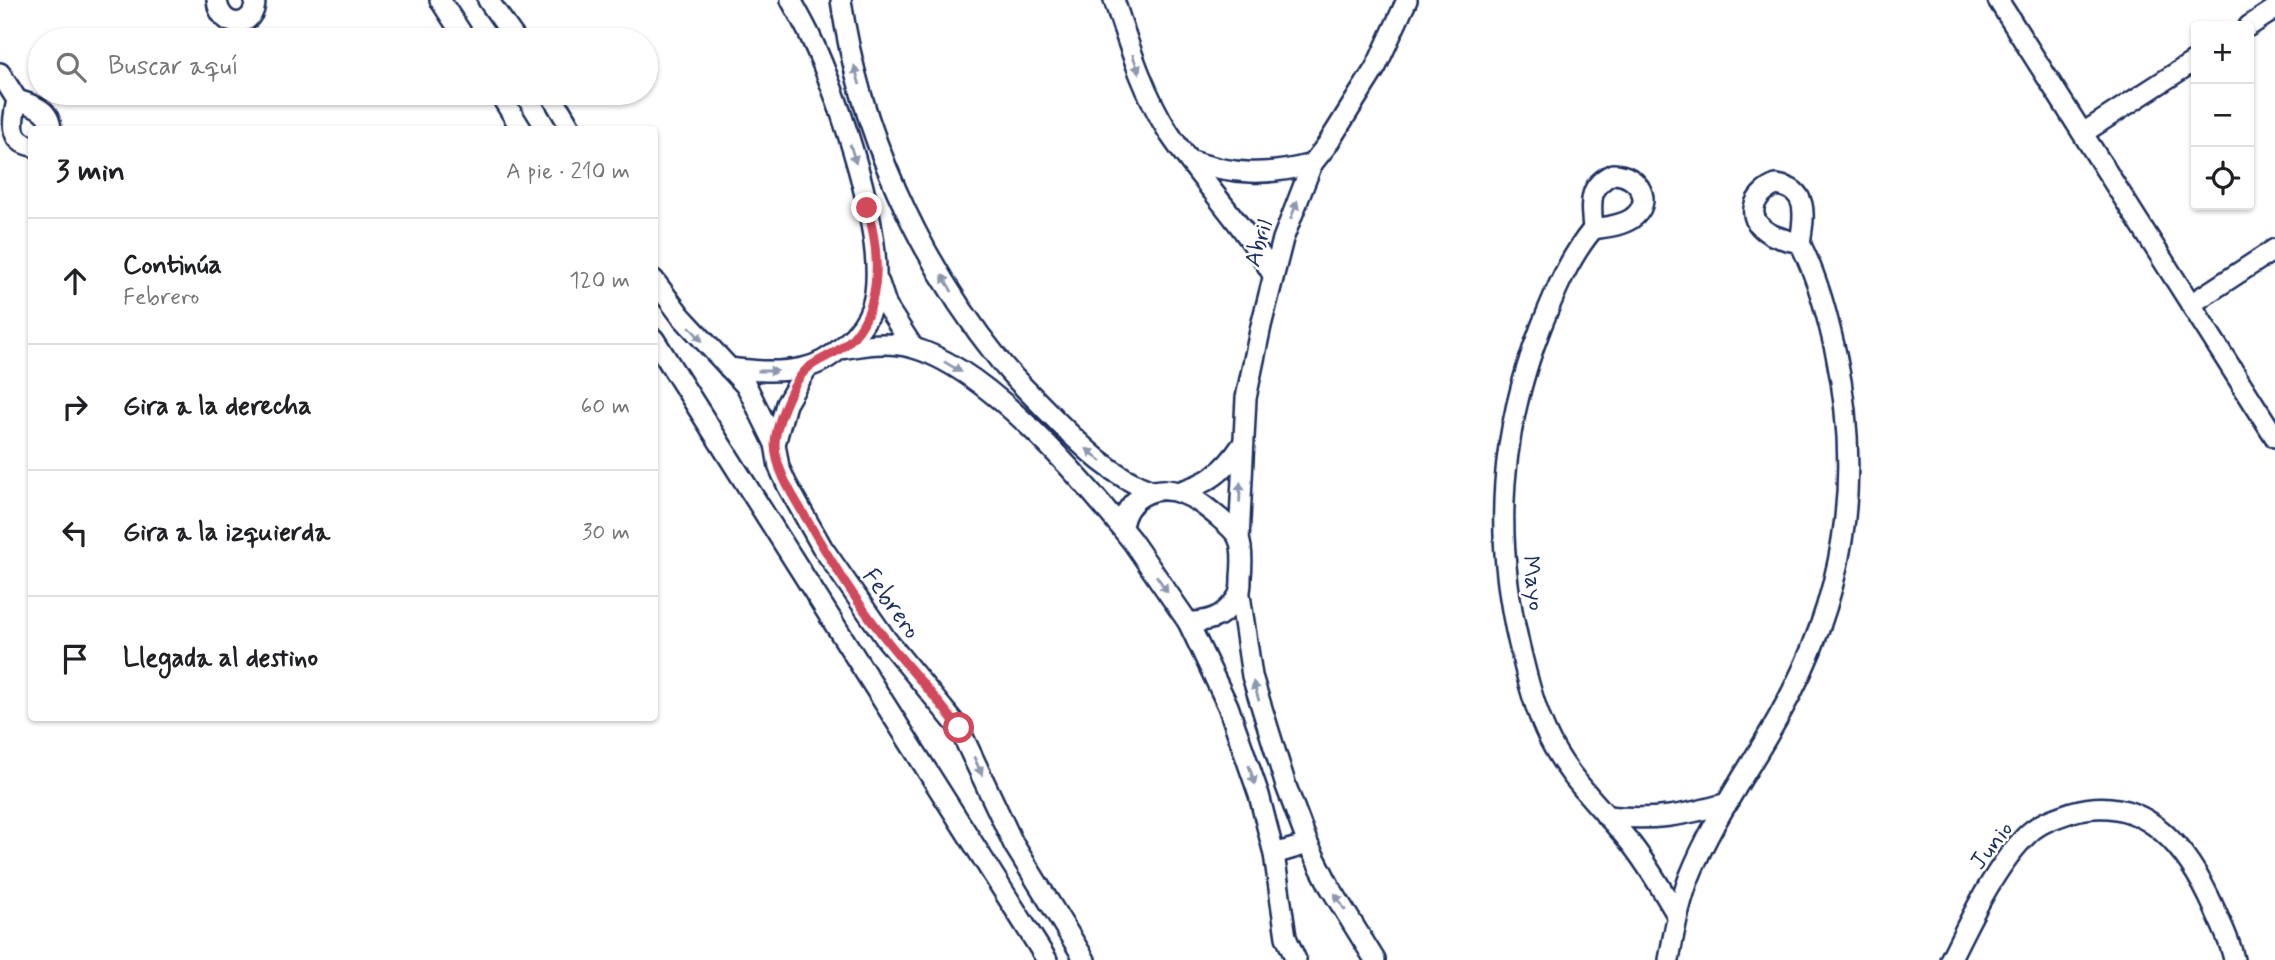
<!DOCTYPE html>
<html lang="es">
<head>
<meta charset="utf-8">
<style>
	:root { --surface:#fff; --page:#f2f2f2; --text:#202124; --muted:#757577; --line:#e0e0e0 }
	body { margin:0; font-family:Mynerve,sans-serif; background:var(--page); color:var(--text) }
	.controls { position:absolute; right:21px; top:21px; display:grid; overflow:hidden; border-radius:7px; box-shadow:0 2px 5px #0004 }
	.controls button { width:63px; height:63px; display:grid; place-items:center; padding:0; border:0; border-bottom:2px solid var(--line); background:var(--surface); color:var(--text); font:35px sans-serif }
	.stop { position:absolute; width:21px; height:21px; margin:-16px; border:5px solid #d1495b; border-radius:50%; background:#fff }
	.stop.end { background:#d1495b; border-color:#fff; box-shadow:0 2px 7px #0008 }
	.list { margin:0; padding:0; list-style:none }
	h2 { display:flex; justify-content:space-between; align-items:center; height:91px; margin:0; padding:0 28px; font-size:30px }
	h2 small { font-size:23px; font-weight:400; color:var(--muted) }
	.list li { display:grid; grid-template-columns:46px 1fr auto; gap:21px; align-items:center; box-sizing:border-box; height:126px; padding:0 28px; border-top:2px solid var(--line) }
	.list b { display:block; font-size:26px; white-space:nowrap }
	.list p { margin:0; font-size:23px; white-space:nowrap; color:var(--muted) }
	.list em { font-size:23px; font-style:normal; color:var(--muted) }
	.icon { flex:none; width:38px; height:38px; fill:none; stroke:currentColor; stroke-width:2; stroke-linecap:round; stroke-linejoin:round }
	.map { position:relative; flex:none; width:2275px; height:960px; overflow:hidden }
	.search { position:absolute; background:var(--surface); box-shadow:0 2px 5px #0004; left:28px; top:28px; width:630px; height:77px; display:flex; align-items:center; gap:18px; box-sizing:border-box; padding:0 24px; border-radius:38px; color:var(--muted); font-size:26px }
	.panel { position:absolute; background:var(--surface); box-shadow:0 2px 5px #0004; left:28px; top:126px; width:630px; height:595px; border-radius:7px }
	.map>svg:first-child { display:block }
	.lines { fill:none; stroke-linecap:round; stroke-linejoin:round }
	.street-casing { stroke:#1b2f5e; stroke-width:24 }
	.street { stroke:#fff; stroke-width:19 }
	.oneway { fill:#8d97ae }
	.route { stroke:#d1495b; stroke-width:9 }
	.labels { text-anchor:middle; stroke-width:5; stroke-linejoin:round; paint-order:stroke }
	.street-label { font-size:24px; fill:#1b2f5e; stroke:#fff }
</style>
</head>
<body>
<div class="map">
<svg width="2275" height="960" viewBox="0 0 2275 960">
	<rect width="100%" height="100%" fill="#fff"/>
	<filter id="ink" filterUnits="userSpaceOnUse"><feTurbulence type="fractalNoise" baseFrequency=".0143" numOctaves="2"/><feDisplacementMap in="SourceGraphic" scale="14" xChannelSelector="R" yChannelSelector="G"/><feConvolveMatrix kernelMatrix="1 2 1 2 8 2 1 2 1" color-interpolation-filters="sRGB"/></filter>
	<g filter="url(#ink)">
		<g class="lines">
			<defs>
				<g id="street">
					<path d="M217,0C220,31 256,29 255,0"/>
					<path d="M440,0L466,40"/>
					<path d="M488,0L516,40"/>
					<path d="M841,0C859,129 918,259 1000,361C1015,380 1034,397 1051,415C1080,444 1112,477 1152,491"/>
					<path d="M1114,0C1129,45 1143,92 1169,133C1201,181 1244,225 1273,275"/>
					<path d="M1998,0L2275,437"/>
					<path d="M2249,26L2275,9"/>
					<path d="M0,73L17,100"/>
					<path d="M499,93L522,130"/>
					<path d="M550,93L572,130"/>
					<path d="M2083,133L2196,60"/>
					<path d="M32,146C7,141 13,118 17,100C33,105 50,109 51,130"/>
					<path d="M1189,160C1232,175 1268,176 1312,164"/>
					<path d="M1613,174C1638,174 1656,202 1631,219C1620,226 1606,227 1593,229C1591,204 1587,186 1613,174Z"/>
					<path d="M1776,185C1810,189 1804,217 1800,243C1788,240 1773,238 1763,229C1744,213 1757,192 1776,185Z"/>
					<path d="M1593,229C1569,258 1555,292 1541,327C1500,433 1493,534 1519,644C1526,673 1533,703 1545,730C1564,774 1598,804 1628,840C1647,863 1662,890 1677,915"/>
					<path d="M654,280L681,316L747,387L775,444L779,467L787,485L822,547L886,639L959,728L1014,845L1085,960"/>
					<path d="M879,283L887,307L913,347"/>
					<path d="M2191,304L2275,249"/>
					<path d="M654,339L1047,960"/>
					<path d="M841,349C864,345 887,341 910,347C986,366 1084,481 1132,541L1188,622C1207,622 1222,618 1234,602C1241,594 1241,587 1241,577C1242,566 1243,550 1239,539C1235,530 1224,522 1217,516C1206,507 1195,498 1181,493C1153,483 1125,499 1122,528"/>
					<path d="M729,368C754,371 778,373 803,368C830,363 864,332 872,306C891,246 838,95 811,38C805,25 798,13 791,0"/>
					<path d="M775,444L786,404L807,368"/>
					<path d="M1178,492C1209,483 1224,472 1242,445"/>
					<path d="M1239,540L1246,398L1261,326L1283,239L1312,164L1327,145L1376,67L1407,0"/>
					<path d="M1240,595L1252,676L1286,786L1308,844L1330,887L1375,960"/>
					<path d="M1188,622L1228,706L1259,795L1274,854L1286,937L1296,960"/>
					<path d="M1606,816C1653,821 1683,816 1728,803"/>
					<path d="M1274,854L1308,844"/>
					<path d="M1669,960C1674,932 1679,905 1689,878C1712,820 1749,770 1779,716C1844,601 1863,483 1836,354C1827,315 1818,279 1800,243"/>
					<path d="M1950,960C1970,920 1996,864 2029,833C2041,822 2057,817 2072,812C2146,791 2189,851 2215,910C2222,926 2231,943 2234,960"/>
				</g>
			</defs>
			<use href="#street" class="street-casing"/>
			<use href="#street" class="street"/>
		</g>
		<defs><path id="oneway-solid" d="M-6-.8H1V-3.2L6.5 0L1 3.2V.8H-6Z" transform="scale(1.75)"/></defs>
		<g class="oneway">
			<use href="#oneway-solid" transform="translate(1136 64) rotate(70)"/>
			<use href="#oneway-solid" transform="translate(857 75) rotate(-106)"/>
			<use href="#oneway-solid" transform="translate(853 154) rotate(73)"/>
			<use href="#oneway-solid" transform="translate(1294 210) rotate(-70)"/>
			<use href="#oneway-solid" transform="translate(947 283) rotate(-120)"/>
			<use href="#oneway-solid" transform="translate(696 334) rotate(49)"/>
			<use href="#oneway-solid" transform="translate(953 367) rotate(31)"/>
			<use href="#oneway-solid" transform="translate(768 371)"/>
			<use href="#oneway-solid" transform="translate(1094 455) rotate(-140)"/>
			<use href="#oneway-solid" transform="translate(1240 492) rotate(-88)"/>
			<use href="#oneway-solid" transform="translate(1162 584) rotate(56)"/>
			<use href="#oneway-solid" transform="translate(1256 691) rotate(-107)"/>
			<use href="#oneway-solid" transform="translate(978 766) rotate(66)"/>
			<use href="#oneway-solid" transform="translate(1252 775) rotate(72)"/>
			<use href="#oneway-solid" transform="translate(1340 902) rotate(-122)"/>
		</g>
	</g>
	<g class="lines" filter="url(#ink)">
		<path class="route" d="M867,208C881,254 884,318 840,349C830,356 817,360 808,368C793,380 775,426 775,445C776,471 793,496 806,518C830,560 857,603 888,642C911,671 937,698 959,728"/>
	</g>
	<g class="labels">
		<g class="street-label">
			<text transform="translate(1258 243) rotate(-73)" y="8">Abril</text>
			<text transform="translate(1534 583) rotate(83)" y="8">Mayo</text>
			<text transform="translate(892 603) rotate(54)" y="8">Febrero</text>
			<text transform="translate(1991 845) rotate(-52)" y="8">Junio</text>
		</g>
	</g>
</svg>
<div class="controls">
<button>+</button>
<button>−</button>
<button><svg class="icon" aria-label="locate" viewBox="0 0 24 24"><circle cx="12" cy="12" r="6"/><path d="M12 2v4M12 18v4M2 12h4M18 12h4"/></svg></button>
</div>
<div class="stop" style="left:959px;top:728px"></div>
<div class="stop end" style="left:867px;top:208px"></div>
<div class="search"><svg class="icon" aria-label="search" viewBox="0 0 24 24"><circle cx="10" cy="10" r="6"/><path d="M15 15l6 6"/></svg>Buscar aquí</div>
<section class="panel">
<h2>3 min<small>A pie · 210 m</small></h2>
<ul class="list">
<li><svg class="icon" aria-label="ahead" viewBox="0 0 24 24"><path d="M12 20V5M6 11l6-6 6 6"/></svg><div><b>Continúa</b><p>Febrero</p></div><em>120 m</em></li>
<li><svg class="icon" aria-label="right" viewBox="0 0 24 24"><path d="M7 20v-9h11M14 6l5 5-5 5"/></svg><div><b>Gira a la derecha</b></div><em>60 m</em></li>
<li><svg class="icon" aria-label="left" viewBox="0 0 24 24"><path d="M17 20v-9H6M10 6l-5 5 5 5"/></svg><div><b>Gira a la izquierda</b></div><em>30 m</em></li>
<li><svg class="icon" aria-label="arrive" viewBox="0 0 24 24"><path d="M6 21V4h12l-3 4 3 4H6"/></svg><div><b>Llegada al destino</b></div></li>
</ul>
</section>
</div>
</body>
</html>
